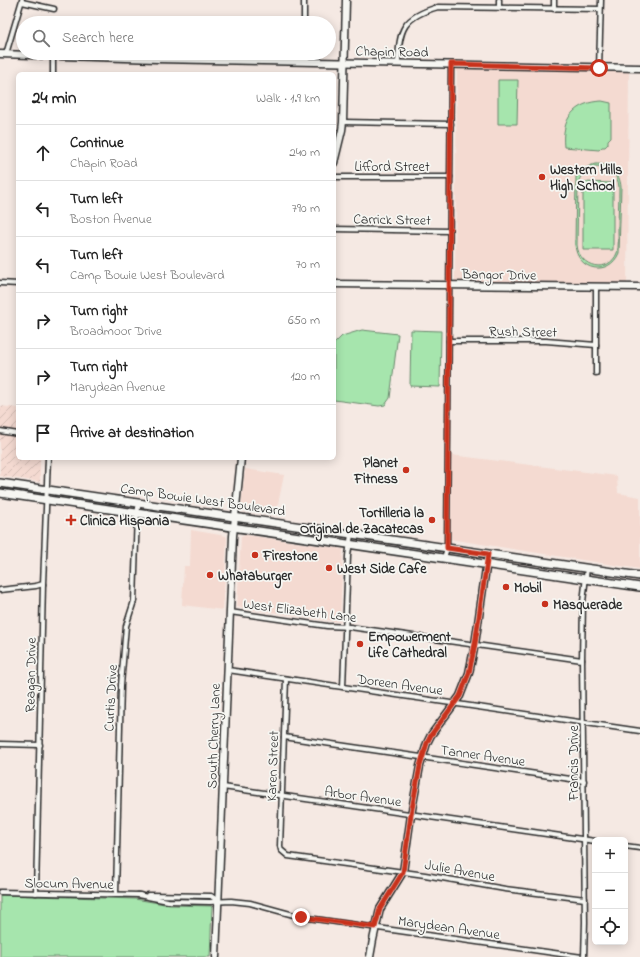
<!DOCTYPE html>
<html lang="en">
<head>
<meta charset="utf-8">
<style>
	:root { --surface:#fff; --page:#f6f6f6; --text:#222; --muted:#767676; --line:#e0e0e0 }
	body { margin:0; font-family:"Indie Flower",sans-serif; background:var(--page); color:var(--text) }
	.controls { position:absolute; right:12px; bottom:12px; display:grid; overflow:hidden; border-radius:6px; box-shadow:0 2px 10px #0003 }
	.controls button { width:36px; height:36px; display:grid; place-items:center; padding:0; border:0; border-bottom:1px solid var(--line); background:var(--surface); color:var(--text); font:20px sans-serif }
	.stop { position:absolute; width:12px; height:12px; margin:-9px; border:3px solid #c8321e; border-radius:50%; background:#fff }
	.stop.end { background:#c8321e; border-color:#fff; box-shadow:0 1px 4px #0008 }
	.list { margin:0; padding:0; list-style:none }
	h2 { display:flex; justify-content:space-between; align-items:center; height:52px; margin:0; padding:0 16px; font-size:17px }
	h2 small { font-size:13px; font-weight:400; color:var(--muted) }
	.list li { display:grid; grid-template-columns:26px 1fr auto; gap:12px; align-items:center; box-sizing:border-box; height:56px; padding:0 16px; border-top:1px solid var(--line) }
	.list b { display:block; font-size:15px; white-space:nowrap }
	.list p { margin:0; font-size:13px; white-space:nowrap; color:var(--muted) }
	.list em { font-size:13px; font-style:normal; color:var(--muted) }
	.icon { flex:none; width:22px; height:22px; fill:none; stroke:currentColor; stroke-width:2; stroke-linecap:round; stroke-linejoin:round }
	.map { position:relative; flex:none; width:640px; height:957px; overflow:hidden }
	.search { position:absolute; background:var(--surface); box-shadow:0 2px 10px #0003; left:16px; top:16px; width:320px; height:44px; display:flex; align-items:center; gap:10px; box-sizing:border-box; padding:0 14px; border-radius:22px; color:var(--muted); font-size:15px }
	.panel { position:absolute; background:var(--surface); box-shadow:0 2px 10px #0003; left:16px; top:72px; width:320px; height:388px; border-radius:6px }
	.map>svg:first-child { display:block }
	.built { fill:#f4dad1 }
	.industrial { fill:url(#industrial-furrows) }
	.grass { fill:#a6e5ad; stroke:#68886c; fill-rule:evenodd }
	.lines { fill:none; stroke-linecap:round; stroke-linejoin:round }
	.street-casing { stroke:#2b2b2b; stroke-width:7 }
	.secondary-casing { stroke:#2b2b2b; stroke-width:9 }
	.primary-casing { stroke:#2b2b2b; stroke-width:10 }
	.street { stroke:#f6f6f2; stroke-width:4 }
	.secondary { stroke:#f6f6f2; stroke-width:6 }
	.primary { stroke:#f6f6f2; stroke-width:7 }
	.route { stroke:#c8321e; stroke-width:5 }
	.poi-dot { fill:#c8321e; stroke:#f6f6f2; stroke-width:1.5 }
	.labels { text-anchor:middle; stroke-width:3.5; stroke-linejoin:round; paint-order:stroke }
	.street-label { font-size:14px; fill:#2b2b2b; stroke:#f6f6f2 }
	.poi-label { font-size:14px; font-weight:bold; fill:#2b2b2b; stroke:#f6f6f2; text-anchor:start }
</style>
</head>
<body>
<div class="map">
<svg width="640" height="957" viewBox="0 0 640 957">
	<defs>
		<pattern id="industrial-furrows" width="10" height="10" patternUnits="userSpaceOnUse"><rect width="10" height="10" fill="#f4dad1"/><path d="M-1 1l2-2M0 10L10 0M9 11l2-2" fill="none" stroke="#d1bbb4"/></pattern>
	</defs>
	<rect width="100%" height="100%" fill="#f5e9e3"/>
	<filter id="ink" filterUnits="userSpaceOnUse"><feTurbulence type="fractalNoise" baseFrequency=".025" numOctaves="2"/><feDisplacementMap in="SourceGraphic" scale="8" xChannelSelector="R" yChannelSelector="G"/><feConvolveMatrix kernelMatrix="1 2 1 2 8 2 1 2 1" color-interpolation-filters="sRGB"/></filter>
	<g filter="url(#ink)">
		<g class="built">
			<path d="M457,69L629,72L627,284L455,281Z"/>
			<path d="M451,455L617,476L618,493L640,497V569L449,539Z"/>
			<path d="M245,469L284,475L276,514L241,507Z"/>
			<path d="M191,530L226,536L227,538L223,610L182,605L184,566H190Z"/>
			<path d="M245,535L343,549L340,622L237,607L241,537Z"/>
		</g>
		<path class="industrial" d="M0,406L18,408V458H40V482L0,476Z"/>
		<g class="grass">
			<path d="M498,80H518L517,124H498Z"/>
			<path d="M602,101L611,103V137L608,140V144L605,147H602L599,150L564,147C561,119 574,102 602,101Z"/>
			<path d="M595,164C609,163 620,172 621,187L619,253C609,277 577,271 575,245L576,176H578C583,169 588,166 595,164ZM595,166C608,166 618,174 619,187C619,201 618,216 618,231C618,238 619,246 617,253C609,274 579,268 577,245L578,183C581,174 586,169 595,166Z"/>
			<path d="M583,182L613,183V250H583Z"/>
			<path d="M362,330L398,334L390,398L385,405L379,406L334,400V344L342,336Z"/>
			<path d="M411,330L441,331L440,387L410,386Z"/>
			<path d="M0,895L135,899L170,905L212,906L210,957H0Z"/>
		</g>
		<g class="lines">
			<defs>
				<g id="street">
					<path d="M22,2L54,9"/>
					<path d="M499,7V0"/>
					<path d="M554,9V0"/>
					<path d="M304,23V0"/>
					<path d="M329,34H330"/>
					<path d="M6,54L22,0"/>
					<path d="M304,62V53"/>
					<path d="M398,63C399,29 403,17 438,7L600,9"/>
					<path d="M599,68L601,0"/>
					<path d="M53,74V56"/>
					<path d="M343,122L451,124"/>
					<path d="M334,177H450"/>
					<path d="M334,229L449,231"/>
					<path d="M0,283L18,284"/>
					<path d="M449,341H546L596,345"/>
					<path d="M596,373V287"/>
					<path d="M0,431L18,434"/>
					<path d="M444,558L447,548L451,64"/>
					<path d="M0,590L36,586L43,584"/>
					<path d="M230,612L327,626L350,627L582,660"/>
					<path d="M228,670L640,731"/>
					<path d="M286,679L280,846L281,850L288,856L425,875L505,889L585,899"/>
					<path d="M343,687L348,556L351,534"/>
					<path d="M284,737L584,781"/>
					<path d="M0,744L40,745"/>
					<path d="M223,787L595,841"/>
					<path d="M625,846L640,848"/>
					<path d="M0,892L140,895"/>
					<path d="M36,893L43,584L48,458"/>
					<path d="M116,894L121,685L126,626L134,601L137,513L139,503"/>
					<path d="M138,895L168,901L210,902L231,901L250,903L301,917L582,957"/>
					<path d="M148,895L211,896L218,901"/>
					<path d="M584,957L585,922L582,660L583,602L587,568"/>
				</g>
				<g id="secondary">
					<path d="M0,54L157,59L640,68"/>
					<path d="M334,163L342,130L343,122L346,0"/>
					<path d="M334,284L640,287"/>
					<path d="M216,957L233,536L241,458"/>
					<path d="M370,957L373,940L380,909L403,872L411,815L420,766L427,743L431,735L460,696L469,673L475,644L488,554"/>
				</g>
				<g id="primary">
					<path d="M0,483L640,576"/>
					<path d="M0,493L640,587"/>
				</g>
			</defs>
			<use href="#street" class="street-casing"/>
			<use href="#secondary" class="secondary-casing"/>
			<use href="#primary" class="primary-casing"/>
			<use href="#street" class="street"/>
			<use href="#secondary" class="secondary"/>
			<use href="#primary" class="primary"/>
		</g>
	</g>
	<g class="lines" filter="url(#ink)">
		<path class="route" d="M301,917L375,927L380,909L403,872L411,814L420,766L427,743L431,735L460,696L469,673L475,644L488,554L447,548L451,64L599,68"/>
	</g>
	<g class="poi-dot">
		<circle cx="542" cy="177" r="4"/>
		<circle cx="406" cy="470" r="4"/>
		<path d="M69 514h4v4h4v4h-4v4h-4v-4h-4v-4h4z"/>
		<circle cx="432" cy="520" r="4"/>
		<circle cx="255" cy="555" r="4"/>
		<circle cx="329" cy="568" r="4"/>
		<circle cx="210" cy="575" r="4"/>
		<circle cx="506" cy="587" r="4"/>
		<circle cx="545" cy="604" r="4"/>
		<circle cx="360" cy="644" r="4"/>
	</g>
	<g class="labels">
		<g class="street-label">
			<text transform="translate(392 51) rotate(1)" y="5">Chapin Road</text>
			<text x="392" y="171">Lifford Street</text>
			<text transform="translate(392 219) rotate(1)" y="5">Carrick Street</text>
			<text transform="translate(499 274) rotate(1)" y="5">Bangor Drive</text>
			<text transform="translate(523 331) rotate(1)" y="5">Rush Street</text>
			<text transform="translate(203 499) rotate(8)" y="5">Camp Bowie West Boulevard</text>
			<text transform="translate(300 610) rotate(7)" y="5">West Elizabeth Lane</text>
			<text transform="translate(30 675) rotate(-89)" y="5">Reagan Drive</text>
			<text transform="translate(400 684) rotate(8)" y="5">Doreen Avenue</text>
			<text transform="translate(110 698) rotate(-87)" y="5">Curtis Drive</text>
			<text transform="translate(213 736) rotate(-88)" y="5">South Cherry Lane</text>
			<text transform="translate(483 755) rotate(8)" y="5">Tanner Avenue</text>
			<text transform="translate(573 763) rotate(-90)" y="5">Francis Drive</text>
			<text transform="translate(272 766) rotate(-88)" y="5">Karen Street</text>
			<text transform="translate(363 796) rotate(8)" y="5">Arbor Avenue</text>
			<text transform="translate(460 870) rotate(10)" y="5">Julie Avenue</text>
			<text transform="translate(69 883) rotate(1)" y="5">Slocum Avenue</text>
			<text transform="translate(449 927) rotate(8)" y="5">Marydean Avenue</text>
		</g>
		<g class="poi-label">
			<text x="550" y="174">Western Hills<tspan x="550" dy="16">High School</tspan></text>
			<text x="398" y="467" text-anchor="end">Planet<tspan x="398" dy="16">Fitness</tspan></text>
			<text x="424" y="517" text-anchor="end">Tortilleria la<tspan x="424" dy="16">Original de Zacatecas</tspan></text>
			<text x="80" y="525">Clinica Hispania</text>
			<text x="263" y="560">Firestone</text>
			<text x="337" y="573">West Side Cafe</text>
			<text x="218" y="580">Whataburger</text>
			<text x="514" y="592">Mobil</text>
			<text x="553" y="609">Masquerade</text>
			<text x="368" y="641">Empowerment<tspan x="368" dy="16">Life Cathedral</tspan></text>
		</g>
	</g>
</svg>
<div class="controls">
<button>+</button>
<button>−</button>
<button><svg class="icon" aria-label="locate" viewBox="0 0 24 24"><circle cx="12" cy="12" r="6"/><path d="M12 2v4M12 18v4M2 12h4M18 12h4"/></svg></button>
</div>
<div class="stop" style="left:599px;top:68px"></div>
<div class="stop end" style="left:301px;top:917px"></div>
<div class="search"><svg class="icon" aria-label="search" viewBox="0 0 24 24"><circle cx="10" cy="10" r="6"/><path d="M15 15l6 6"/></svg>Search here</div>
<section class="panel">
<h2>24 min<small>Walk · 1.9 km</small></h2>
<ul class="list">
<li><svg class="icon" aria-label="ahead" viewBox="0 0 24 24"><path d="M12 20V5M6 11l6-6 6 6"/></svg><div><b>Continue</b><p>Chapin Road</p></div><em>240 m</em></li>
<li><svg class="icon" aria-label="left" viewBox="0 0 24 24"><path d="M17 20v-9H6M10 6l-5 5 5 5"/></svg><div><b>Turn left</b><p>Boston Avenue</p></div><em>790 m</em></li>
<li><svg class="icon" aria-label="left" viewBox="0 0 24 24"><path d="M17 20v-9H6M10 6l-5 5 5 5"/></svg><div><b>Turn left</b><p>Camp Bowie West Boulevard</p></div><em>70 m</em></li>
<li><svg class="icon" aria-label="right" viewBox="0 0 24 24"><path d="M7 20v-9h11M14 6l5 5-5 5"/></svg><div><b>Turn right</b><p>Broadmoor Drive</p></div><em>650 m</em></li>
<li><svg class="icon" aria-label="right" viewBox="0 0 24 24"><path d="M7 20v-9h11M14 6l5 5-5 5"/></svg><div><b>Turn right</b><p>Marydean Avenue</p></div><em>120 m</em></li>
<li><svg class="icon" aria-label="arrive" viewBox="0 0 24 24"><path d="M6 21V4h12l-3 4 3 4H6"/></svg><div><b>Arrive at destination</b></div></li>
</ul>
</section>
</div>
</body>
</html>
